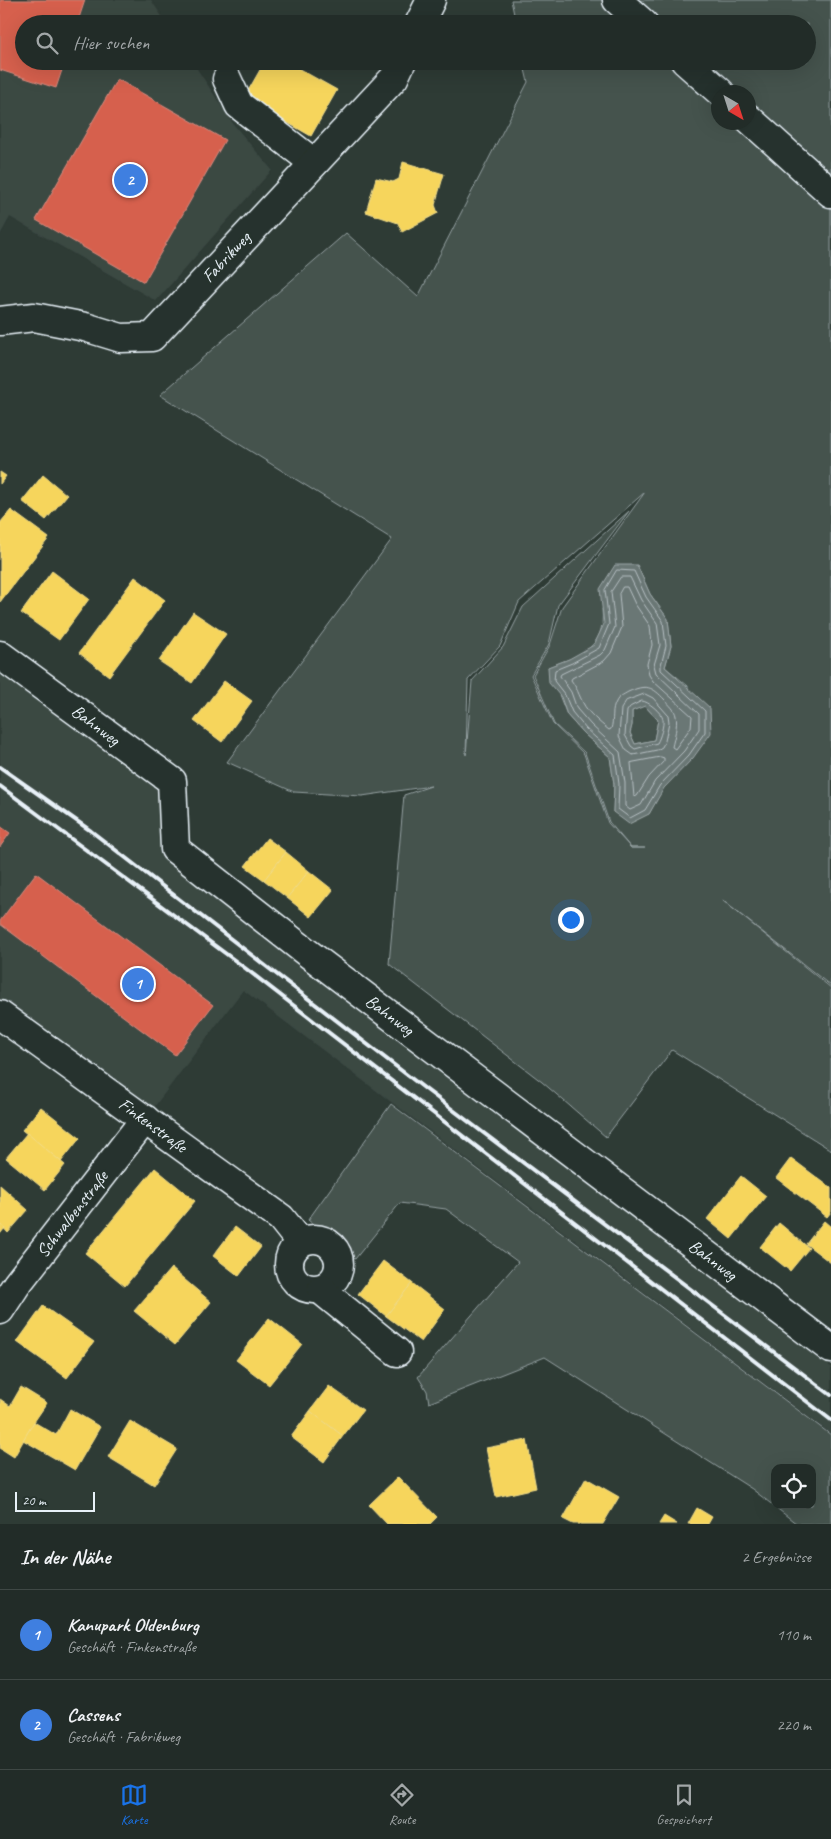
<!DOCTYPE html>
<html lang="de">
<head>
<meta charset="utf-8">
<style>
	:root { --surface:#222c28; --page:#2a3430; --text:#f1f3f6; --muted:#a2a7a8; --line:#3f4845; --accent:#1a73e8 }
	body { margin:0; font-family:Caveat,sans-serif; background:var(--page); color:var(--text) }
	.controls { position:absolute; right:15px; bottom:15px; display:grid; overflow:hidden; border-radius:10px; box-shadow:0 5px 20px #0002 }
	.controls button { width:45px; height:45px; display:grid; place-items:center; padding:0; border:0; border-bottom:1px solid var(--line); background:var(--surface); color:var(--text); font:25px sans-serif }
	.compass { position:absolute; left:711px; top:85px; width:45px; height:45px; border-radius:50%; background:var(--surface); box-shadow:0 5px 20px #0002; rotate:141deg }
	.scale { position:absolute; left:15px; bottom:12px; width:80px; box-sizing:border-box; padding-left:5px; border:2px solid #e8f1f8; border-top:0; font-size:14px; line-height:18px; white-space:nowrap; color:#e8f1f8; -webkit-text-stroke:4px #26332d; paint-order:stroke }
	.you { position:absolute; left:570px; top:919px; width:18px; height:18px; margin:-12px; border:4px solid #fff; border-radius:50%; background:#1a73e8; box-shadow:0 0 0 8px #1a73e833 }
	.badge { display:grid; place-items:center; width:32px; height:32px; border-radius:50%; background:var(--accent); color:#fff; font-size:16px; font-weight:700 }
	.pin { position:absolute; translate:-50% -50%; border:2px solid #fff; box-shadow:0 1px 5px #0006 }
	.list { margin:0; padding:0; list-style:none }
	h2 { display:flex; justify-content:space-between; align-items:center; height:65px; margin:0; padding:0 20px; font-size:21px }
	h2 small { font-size:16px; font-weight:400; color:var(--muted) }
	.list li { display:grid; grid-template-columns:32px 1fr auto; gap:15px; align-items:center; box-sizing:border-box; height:90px; padding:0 20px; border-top:1px solid var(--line) }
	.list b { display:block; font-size:19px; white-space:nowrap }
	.list p { margin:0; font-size:16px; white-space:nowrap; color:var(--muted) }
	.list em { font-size:16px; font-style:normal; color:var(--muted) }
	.icon { flex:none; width:28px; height:28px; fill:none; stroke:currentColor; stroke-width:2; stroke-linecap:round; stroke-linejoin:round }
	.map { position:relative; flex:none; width:831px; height:1524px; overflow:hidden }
	.search { position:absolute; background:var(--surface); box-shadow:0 5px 20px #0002; left:15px; right:15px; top:15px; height:55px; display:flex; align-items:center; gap:12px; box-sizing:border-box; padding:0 18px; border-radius:28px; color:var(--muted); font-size:19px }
	.sheet { height:245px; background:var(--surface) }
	nav { display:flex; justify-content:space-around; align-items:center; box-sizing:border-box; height:70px; border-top:1px solid var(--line); background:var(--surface); font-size:14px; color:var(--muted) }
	nav a { display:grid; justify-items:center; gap:2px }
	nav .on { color:var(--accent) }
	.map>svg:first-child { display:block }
	.built { fill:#3b4843 }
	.green { fill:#45524e; stroke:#96a2a3; fill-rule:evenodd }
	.water { fill:#6b7775; stroke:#9da8a9; fill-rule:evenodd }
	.homes { fill:#f6d55c; stroke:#f2dd8b }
	.shops { fill:#d6604d; stroke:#db8c80 }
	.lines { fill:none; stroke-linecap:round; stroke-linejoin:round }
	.shore { stroke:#b6c0c4; stroke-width:1 }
	.minor-casing { stroke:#e8f1f8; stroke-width:31 }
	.minor { stroke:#26332d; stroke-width:28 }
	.rail { stroke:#e8f1f8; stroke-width:4 }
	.labels { text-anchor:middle; stroke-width:5; stroke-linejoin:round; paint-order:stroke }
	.street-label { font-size:18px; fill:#e8f1f8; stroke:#26332d }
</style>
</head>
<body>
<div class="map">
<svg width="831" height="1524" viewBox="0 0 831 1524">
	<rect width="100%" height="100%" fill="#2e3b35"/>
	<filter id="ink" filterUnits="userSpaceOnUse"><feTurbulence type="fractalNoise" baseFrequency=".02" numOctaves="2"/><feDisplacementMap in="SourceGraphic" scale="10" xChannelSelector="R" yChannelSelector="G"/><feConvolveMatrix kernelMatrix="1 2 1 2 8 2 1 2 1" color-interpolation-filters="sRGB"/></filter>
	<g filter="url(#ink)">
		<g class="built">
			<path d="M0,0H151L167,24H24V61H192L234,125L272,170L156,301L10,217L0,235Z"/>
			<path d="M0,670L157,778L163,800L166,845L831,1367V1434L243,990L145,1119L0,1015Z"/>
		</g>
		<g class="green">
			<path d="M511,0H831V986L722,900L831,988V1150L672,1050L606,1137L542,1082L389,964L404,795L431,786L362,796L294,792L227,762L392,539L160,395L346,233L418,297L528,82L523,61H807V24H516ZM718,92H748V122H718ZM645,492L562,607L550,645L533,675L554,724L585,753L609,822L631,848H645H631L608,823L584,754L553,724L531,675L549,644L558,605L629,511L523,607L503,647L472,681L466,755L468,680L500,646L519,602ZM637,565L650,594L668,619L671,646L665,667L688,686L693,758L663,788L649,814L613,812L614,784L610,757L583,733L567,715L548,667C580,655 606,649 602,609Z"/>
			<path d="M644,705L658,720L654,740L635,744L630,733L632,725V711Z"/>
			<path d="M391,1104L831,1435V1524H797L752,1489L545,1357L429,1403L427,1391L418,1377L518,1262L446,1209L400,1203L355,1259L308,1220ZM775,1468H812V1505H775Z"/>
		</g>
		<path class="water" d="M615,565H637L650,594L668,619L671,646L665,667L710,708L711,733L693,758L664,788L649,814L629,824L613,812L614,784L610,757L583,733L567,715L561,697L549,683L548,667L569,659L594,645L604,624L600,589ZM645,706L658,720L654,740L635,744L630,733L632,725V711Z"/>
		<g class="homes">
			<path d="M265,61H285L337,90L311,136L244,98Z"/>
			<path d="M403,162L444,174L435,205L438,213L402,232L398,223L366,212L376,178L393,182L399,179Z"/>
			<path d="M0,472L6,476L0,484Z"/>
			<path d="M43,475L67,495L46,520L22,501Z"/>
			<path d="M11,510L49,538L0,602V523Z"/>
			<path d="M52,571L89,599L59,640L21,613Z"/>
			<path d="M135,577L165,600L109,676L79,653Z"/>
			<path d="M193,612L226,634L192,683L159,661Z"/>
			<path d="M224,681L252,701L222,742L194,721Z"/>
			<path d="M267,838L286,852L264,880L245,866Z"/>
			<path d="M286,852L309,871L287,898L264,880Z"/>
			<path d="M309,871L333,890L311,917L287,898Z"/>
			<path d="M41,1107L80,1138L61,1162L22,1130Z"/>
			<path d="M27,1133L65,1165L45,1190L6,1158Z"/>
			<path d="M791,1158L831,1188V1212L827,1217L776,1178Z"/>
			<path d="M155,1168L195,1201L125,1286L85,1253Z"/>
			<path d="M741,1176L766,1196L731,1239L707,1219Z"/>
			<path d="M0,1185L28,1210L8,1233L0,1224Z"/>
			<path d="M824,1221L831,1227V1263L806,1244Z"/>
			<path d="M779,1223L809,1248L790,1271L760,1247Z"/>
			<path d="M0,1224L5,1228L0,1234Z"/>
			<path d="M235,1227L261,1247L239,1276L213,1256Z"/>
			<path d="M383,1261L412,1283L386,1316L358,1294Z"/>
			<path d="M171,1268L211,1302L175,1345L134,1311Z"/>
			<path d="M412,1283L445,1309L421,1342L386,1316Z"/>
			<path d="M43,1306L94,1342L67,1378L17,1342Z"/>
			<path d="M269,1318L302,1344L269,1385L236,1360Z"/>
			<path d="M329,1386L363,1410L343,1436L310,1411Z"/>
			<path d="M21,1387L47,1403L34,1422L14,1457L0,1448V1399L10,1406Z"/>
			<path d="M70,1409L100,1427L75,1470L23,1440L34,1422L56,1435Z"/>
			<path d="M310,1411L343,1436L324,1462L291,1437Z"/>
			<path d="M130,1421L177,1449L154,1485L108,1457Z"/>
			<path d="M527,1440L536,1488L496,1497L486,1448Z"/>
			<path d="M398,1477L437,1517L430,1524H387L369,1505Z"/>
			<path d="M586,1478L619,1497L603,1524H573L563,1519Z"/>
			<path d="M697,1508L712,1517L708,1524H688Z"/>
			<path d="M664,1516L677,1524H659Z"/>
		</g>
		<g class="shops">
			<path d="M0,0H85L77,24H24V61H65L56,88L0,70Z"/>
			<path d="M117,79L225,140L144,282L36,220Z"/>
			<path d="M0,826L10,833L0,847Z"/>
			<path d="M36,873L213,1005L175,1055L0,924V921Z"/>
		</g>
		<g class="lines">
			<g class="shore">
				<path d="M617,570L634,571L646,597L663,621L666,646L661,665V670L705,711V732L689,755L660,785L645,810L630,818L618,809L619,784L615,755L586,729L572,712L565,695L554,681L555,670L572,663L599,648L609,624L605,590Z"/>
				<path d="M621,577H630L641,600L657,623L660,645L654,665L656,673L699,714V729L684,751L655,781L641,805L630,810L625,806V783L620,752L591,725L577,709L571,692L560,676L561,674L600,655L605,650L615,627L611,592Z"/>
				<path d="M623,587H627L635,604L650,626L652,645L647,664L649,675L653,681L692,716L691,727L675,749L672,747C674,738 678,725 676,716C675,709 669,705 665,700C652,686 646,684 628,692C623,695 618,697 616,702C611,710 614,720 611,729L609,730C600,723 588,713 583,703C579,695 577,688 571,680L572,678L604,661L611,653L622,627L619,594Z"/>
				<path d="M645,694L653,698L668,715L669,722L665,741L662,747L657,750L633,755L626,750L619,736L621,709L626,701Z"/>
				<path d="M642,701C648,701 661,712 663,719C664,725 660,738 657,743L635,749L631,746L625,735L627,711L630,707Z"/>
				<path d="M661,757L664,758V761L649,777L637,796L634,797L631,763Z"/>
			</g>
			<defs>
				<g id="minor">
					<path d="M617,0L644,24"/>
					<path d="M419,24L431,0"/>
					<path d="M685,61L720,92"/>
					<path d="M227,79L239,105L314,163"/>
					<path d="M748,118L831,193"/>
					<path d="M0,321L34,317L85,327L121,338L152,337L394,78L402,61"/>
					<path d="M0,655L172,781L175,849L305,951L831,1349"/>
					<path d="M0,1015L281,1218L300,1242"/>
					<circle cx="314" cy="1264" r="25"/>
					<path d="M322,1289V1291L397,1352"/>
					<path d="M0,1310L17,1284L145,1119"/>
				</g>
			</defs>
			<use href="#minor" class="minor-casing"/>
			<use href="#minor" class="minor"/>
			<g class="rail">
				<path d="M0,767L91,831L424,1088L831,1395"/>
				<path d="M0,786L245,968L831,1420"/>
			</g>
		</g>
	</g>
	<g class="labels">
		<g class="street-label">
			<text transform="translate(226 257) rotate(-47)" y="6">Fabrikweg</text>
			<text transform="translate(96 725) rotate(37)" y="6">Bahnweg</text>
			<text transform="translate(390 1015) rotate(37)" y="6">Bahnweg</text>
			<text transform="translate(153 1125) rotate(36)" y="6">Finkenstraße</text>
			<text transform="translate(72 1214) rotate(-52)" y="6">Schwalbenstraße</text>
			<text transform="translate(713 1260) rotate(37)" y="6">Bahnweg</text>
		</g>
	</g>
</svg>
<div class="controls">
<button><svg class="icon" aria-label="locate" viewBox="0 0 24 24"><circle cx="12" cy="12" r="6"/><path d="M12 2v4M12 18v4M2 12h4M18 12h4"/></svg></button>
</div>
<svg class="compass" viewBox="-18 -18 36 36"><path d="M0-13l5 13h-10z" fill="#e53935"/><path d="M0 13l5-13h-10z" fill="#a2a7a8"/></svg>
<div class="scale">20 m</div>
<div class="you"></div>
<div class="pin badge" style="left:138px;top:984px;background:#3f7fe0">1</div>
<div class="pin badge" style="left:130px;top:180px;background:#3f7fe0">2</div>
<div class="search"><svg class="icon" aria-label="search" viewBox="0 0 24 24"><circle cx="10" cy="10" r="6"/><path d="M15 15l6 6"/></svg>Hier suchen</div>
</div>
<section class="sheet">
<h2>In der Nähe<small>2 Ergebnisse</small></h2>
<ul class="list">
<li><span class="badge" style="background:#3f7fe0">1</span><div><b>Kanupark Oldenburg</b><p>Geschäft · Finkenstraße</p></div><em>110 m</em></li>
<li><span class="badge" style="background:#3f7fe0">2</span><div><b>Cassens</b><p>Geschäft · Fabrikweg</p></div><em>220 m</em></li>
</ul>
</section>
<nav>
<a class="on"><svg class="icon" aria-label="map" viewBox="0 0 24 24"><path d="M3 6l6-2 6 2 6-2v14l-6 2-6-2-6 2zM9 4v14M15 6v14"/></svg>Karte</a>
<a><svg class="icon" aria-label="directions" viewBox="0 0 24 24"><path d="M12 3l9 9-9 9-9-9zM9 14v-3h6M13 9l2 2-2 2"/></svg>Route</a>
<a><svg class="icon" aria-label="saved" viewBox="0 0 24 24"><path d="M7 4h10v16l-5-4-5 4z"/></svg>Gespeichert</a>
</nav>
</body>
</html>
